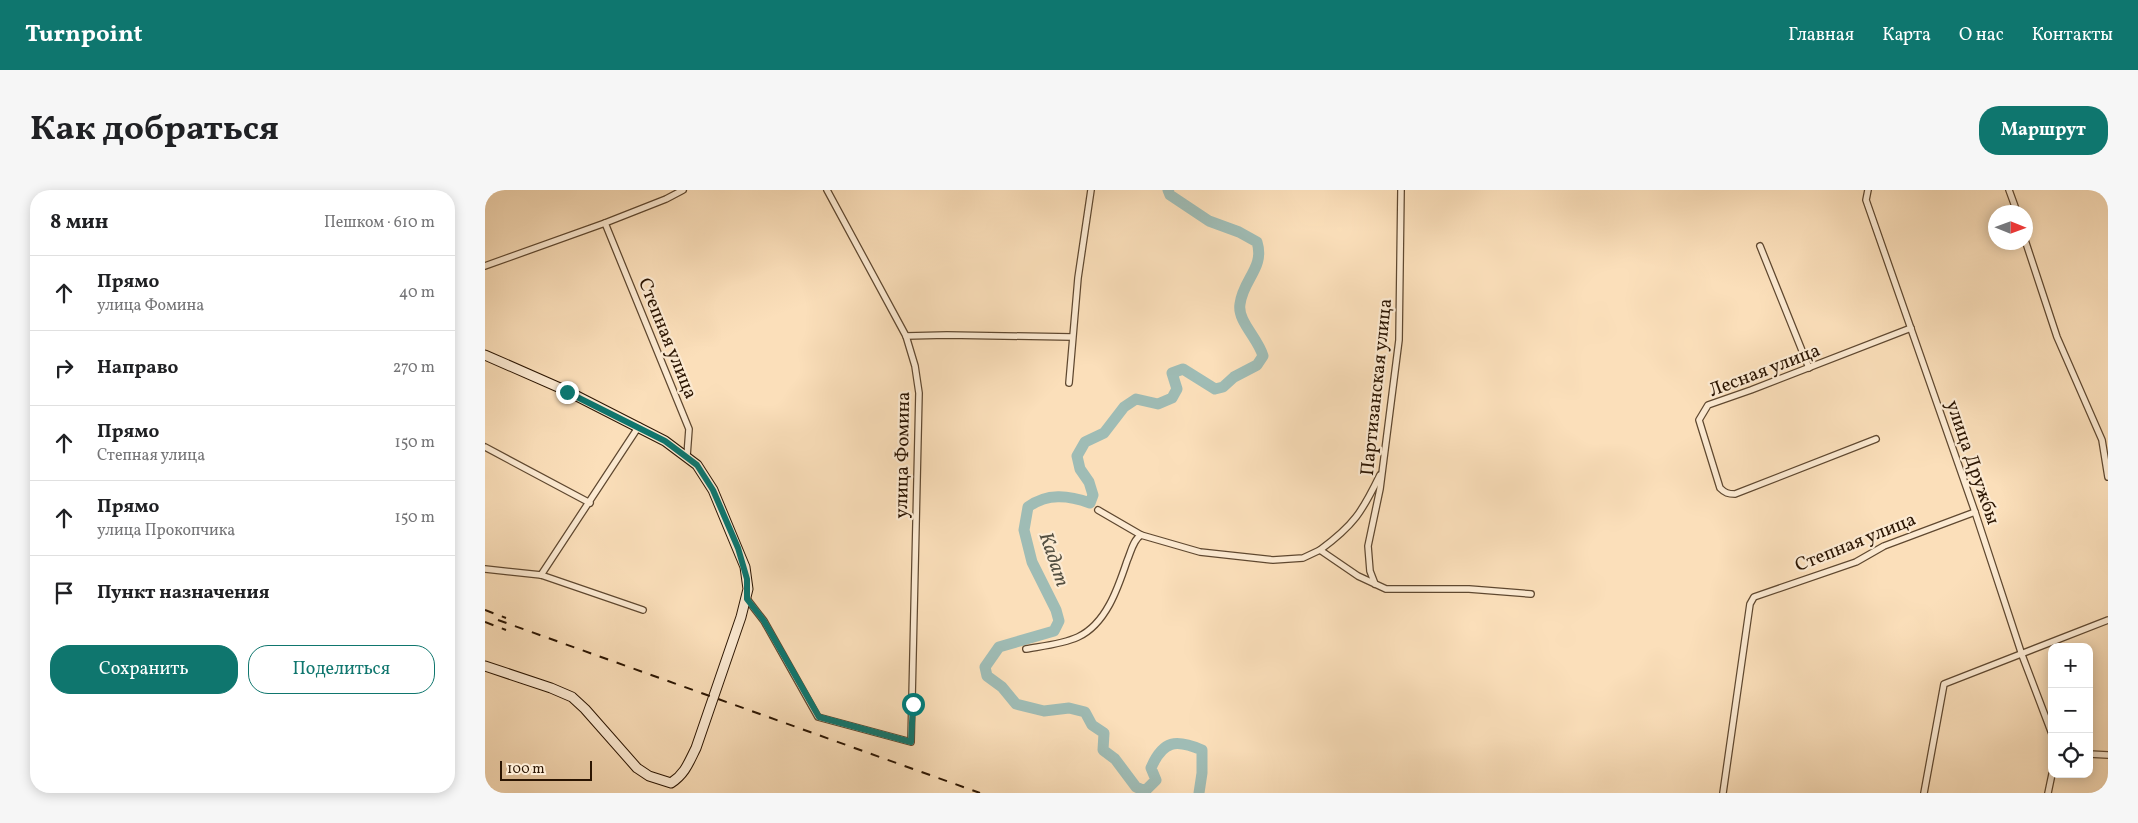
<!DOCTYPE html>
<html lang="ru">
<head>
<meta charset="utf-8">
<style>
	:root { --surface:#fff; --page:#f6f6f6; --text:#202124; --muted:#757577; --line:#e0e0e0; --accent:#0f766e }
	body { margin:0; font-family:Vollkorn,serif; background:var(--page); color:var(--text) }
	.controls { position:absolute; right:15px; bottom:15px; display:grid; overflow:hidden; border-radius:10px; box-shadow:0 2px 12px #0003 }
	.controls button { width:45px; height:45px; display:grid; place-items:center; padding:0; border:0; border-bottom:1px solid var(--line); background:var(--surface); color:var(--text); font:25px sans-serif }
	.compass { position:absolute; left:1503px; top:15px; width:45px; height:45px; border-radius:50%; background:var(--surface); box-shadow:0 2px 12px #0003; rotate:91deg }
	.scale { position:absolute; left:15px; bottom:12px; width:92px; box-sizing:border-box; padding-left:5px; border:2px solid #2b1502; border-top:0; font-size:14px; line-height:18px; white-space:nowrap; color:#2b1502; -webkit-text-stroke:4px #fcead2; paint-order:stroke }
	.stop { position:absolute; width:15px; height:15px; margin:-11px; border:4px solid #0f766e; border-radius:50%; background:#fff }
	.stop.end { background:#0f766e; border-color:#fff; box-shadow:0 1px 5px #0008 }
	.list { margin:0; padding:0; list-style:none }
	h2 { display:flex; justify-content:space-between; align-items:center; height:65px; margin:0; padding:0 20px; font-size:21px }
	h2 small { font-size:16px; font-weight:400; color:var(--muted) }
	.list li { display:grid; grid-template-columns:32px 1fr auto; gap:15px; align-items:center; box-sizing:border-box; height:75px; padding:0 20px; border-top:1px solid var(--line) }
	.list b { display:block; font-size:19px; white-space:nowrap }
	.list p { margin:0; font-size:16px; white-space:nowrap; color:var(--muted) }
	.list em { font-size:16px; font-style:normal; color:var(--muted) }
	.actions { display:flex; gap:10px; padding:15px 20px }
	.actions a { flex:1; padding:11px 0; border:1px solid var(--accent); border-radius:20px; text-align:center; font-size:18px; color:var(--accent) }
	.actions .main { background:var(--accent); color:#fff }
	.icon { flex:none; width:28px; height:28px; fill:none; stroke:currentColor; stroke-width:2; stroke-linecap:round; stroke-linejoin:round }
	.map { position:relative; flex:none; width:1623px; height:603px; overflow:hidden; border-radius:20px }
	header { display:flex; align-items:center; gap:30px; box-sizing:border-box; height:70px; padding:0 25px; background:var(--accent); color:#fff }
	header strong { font-size:24px }
	nav { display:flex; gap:28px; margin-inline-start:auto; font-size:18px }
	.intro { display:flex; align-items:center; justify-content:space-between; box-sizing:border-box; height:120px; padding:0 30px }
	h1 { margin:0; font-size:35px }
	.button { padding:12px 22px; border-radius:20px; background:var(--accent); color:#fff; font-size:18px; font-weight:700 }
	main { display:flex; gap:30px; padding:0 30px }
	aside { flex:1; background:var(--surface); border-radius:20px; box-shadow:0 2px 12px #0003 }
	.map>svg:first-child { display:block }
	.lines { fill:none; stroke-linecap:round; stroke-linejoin:round }
	.river { stroke:#9fbcb5; stroke-width:11 }
	.street-casing { stroke:#5f4830; stroke-width:8 }
	.secondary-casing { stroke:#2b1502; stroke-width:11 }
	.street { stroke:#fcead2; stroke-width:5.5 }
	.secondary { stroke:#fcead2; stroke-width:9 }
	.rail { stroke:#2b1502; stroke-width:2; stroke-dasharray:9 9; stroke-linecap:butt }
	.route { stroke:#0f766e; stroke-width:6 }
	.labels { text-anchor:middle; stroke-width:4.5; stroke-linejoin:round; paint-order:stroke }
	.street-label { font-size:19px; fill:#2b1502; stroke:#fcead2 }
	.water-label { font-size:20px; font-style:italic; fill:#544f41; stroke:#fcead2 }
</style>
</head>
<body>
<header>
<strong>Turnpoint</strong>
<nav><a>Главная</a><a>Карта</a><a>О нас</a><a>Контакты</a></nav>
</header>
<div class="intro"><h1>Как добраться</h1><a class="button">Маршрут</a></div>
<main>
<aside>
<h2>8 мин<small>Пешком · 610 m</small></h2>
<ul class="list">
<li><svg class="icon" aria-label="ahead" viewBox="0 0 24 24"><path d="M12 20V5M6 11l6-6 6 6"/></svg><div><b>Прямо</b><p>улица Фомина</p></div><em>40 m</em></li>
<li><svg class="icon" aria-label="right" viewBox="0 0 24 24"><path d="M7 20v-9h11M14 6l5 5-5 5"/></svg><div><b>Направо</b></div><em>270 m</em></li>
<li><svg class="icon" aria-label="ahead" viewBox="0 0 24 24"><path d="M12 20V5M6 11l6-6 6 6"/></svg><div><b>Прямо</b><p>Степная улица</p></div><em>150 m</em></li>
<li><svg class="icon" aria-label="ahead" viewBox="0 0 24 24"><path d="M12 20V5M6 11l6-6 6 6"/></svg><div><b>Прямо</b><p>улица Прокопчика</p></div><em>150 m</em></li>
<li><svg class="icon" aria-label="arrive" viewBox="0 0 24 24"><path d="M6 21V4h12l-3 4 3 4H6"/></svg><div><b>Пункт назначения</b></div></li>
</ul>
<div class="actions"><a class="main">Сохранить</a><a>Поделиться</a></div>
</aside>
<div class="map">
<svg width="1623" height="603" viewBox="0 0 1623 603">
	<rect width="100%" height="100%" fill="#fbdfba"/>
	<filter id="stains"><feTurbulence type="fractalNoise" baseFrequency=".004" numOctaves="4"/><feColorMatrix values="0 0 0 0 .2 0 0 0 0 .09 0 0 0 0 .02 0 0 0 .5 -.17"/></filter>
	<radialGradient id="worn" r=".72"><stop offset=".6" stop-color="#630" stop-opacity="0"/><stop offset="1" stop-color="#630" stop-opacity=".3"/></radialGradient>
	<g class="lines">
		<path class="river" d="M683,0L685,5L724,31L754,42L772,52C780,78 758,89 755,114C752,131 773,148 778,166L772,175L749,187L738,197L730,199L698,179L687,183L692,199L687,208L673,214L651,209L639,217L619,243L600,252L592,266L595,279L604,292L608,305L605,313C583,305 562,303 543,317L539,340L547,372L571,420L574,431L569,441L514,457L500,477L502,486L517,497L531,514L559,521L584,518L600,522L607,535L619,543L618,560L630,569L651,597L660,601L671,590L666,578C678,550 691,549 717,560V583L714,603"/>
		<defs>
			<g id="street">
				<path d="M1383,0L1381,10L1490,322L1537,465L1567,544"/>
				<path d="M1524,0L1532,22"/>
				<path d="M120,33L181,9L198,0"/>
				<path d="M1540,50L1572,147L1617,250L1623,287"/>
				<path d="M1275,56L1324,178"/>
				<path d="M0,76L120,33L204,239L202,266"/>
				<path d="M421,146L462,145L587,147"/>
				<path d="M584,193L593,88L606,0"/>
				<path d="M1391,249L1250,304C1243,304 1240,303 1235,298L1214,230L1223,215L1266,200L1426,138"/>
				<path d="M0,257L105,313"/>
				<path d="M613,320L656,345"/>
				<path d="M835,360C869,335 877,322 895,285"/>
				<path d="M0,379L56,385L158,420"/>
				<path d="M56,385L154,236"/>
				<path d="M890,394L885,381L883,356L895,299L914,150L916,0"/>
				<path d="M262,409L279,431L333,527L426,552L434,203L430,176L421,146L342,0"/>
				<path d="M541,459C558,456 578,454 593,447C621,434 633,398 642,371C646,362 648,350 656,345L715,362L788,370L818,368L835,360L873,386L901,399H984L1046,404"/>
				<path d="M1604,564L1623,565"/>
				<path d="M1238,603L1265,414L1269,407L1371,372L1399,356L1490,322"/>
				<path d="M1439,603L1459,494L1623,430"/>
				<path d="M1563,603L1567,584"/>
			</g>
			<path id="secondary" d="M0,165L82,201L180,251L212,275L228,300L260,377L263,399L256,427L211,558C204,572 200,584 186,593L164,586L152,578L100,519L87,507L66,498L0,476"/>
		</defs>
		<use href="#street" class="street-casing"/>
		<use href="#secondary" class="secondary-casing"/>
		<use href="#street" class="street"/>
		<use href="#secondary" class="secondary"/>
		<g class="rail">
			<path d="M0,420L21,428"/>
			<path d="M13,430L495,603"/>
			<path d="M0,432L21,440"/>
		</g>
	</g>
	<g class="lines">
		<path class="route" d="M82,202L180,251L212,275L228,300L253,358L262,389V409L279,431L334,527L426,552L428,514"/>
	</g>
	<g class="labels">
		<g class="street-label">
			<text transform="translate(184 148) rotate(68)" y="7">Степная улица</text>
			<text transform="translate(1279 179) rotate(-21)" y="7">Лесная улица</text>
			<text transform="translate(890 197) rotate(-84)" y="7">Партизанская улица</text>
			<text transform="translate(416 265) rotate(-89)" y="7">улица Фомина</text>
			<text transform="translate(1489 272) rotate(71)" y="7">улица Дружбы</text>
			<text transform="translate(1370 351) rotate(-22)" y="7">Степная улица</text>
		</g>
		<g class="water-label">
			<text transform="translate(570 369) rotate(71)" y="7">Кадат</text>
		</g>
	</g>
	<rect width="100%" height="100%" filter="url(#stains)"/>
	<rect width="100%" height="100%" fill="url(#worn)"/>
</svg>
<div class="controls">
<button>+</button>
<button>−</button>
<button><svg class="icon" aria-label="locate" viewBox="0 0 24 24"><circle cx="12" cy="12" r="6"/><path d="M12 2v4M12 18v4M2 12h4M18 12h4"/></svg></button>
</div>
<svg class="compass" viewBox="-18 -18 36 36"><path d="M0-13l5 13h-10z" fill="#e53935"/><path d="M0 13l5-13h-10z" fill="#757577"/></svg>
<div class="scale">100 m</div>
<div class="stop" style="left:428px;top:514px"></div>
<div class="stop end" style="left:82px;top:202px"></div>
</div>
</main>
</body>
</html>
